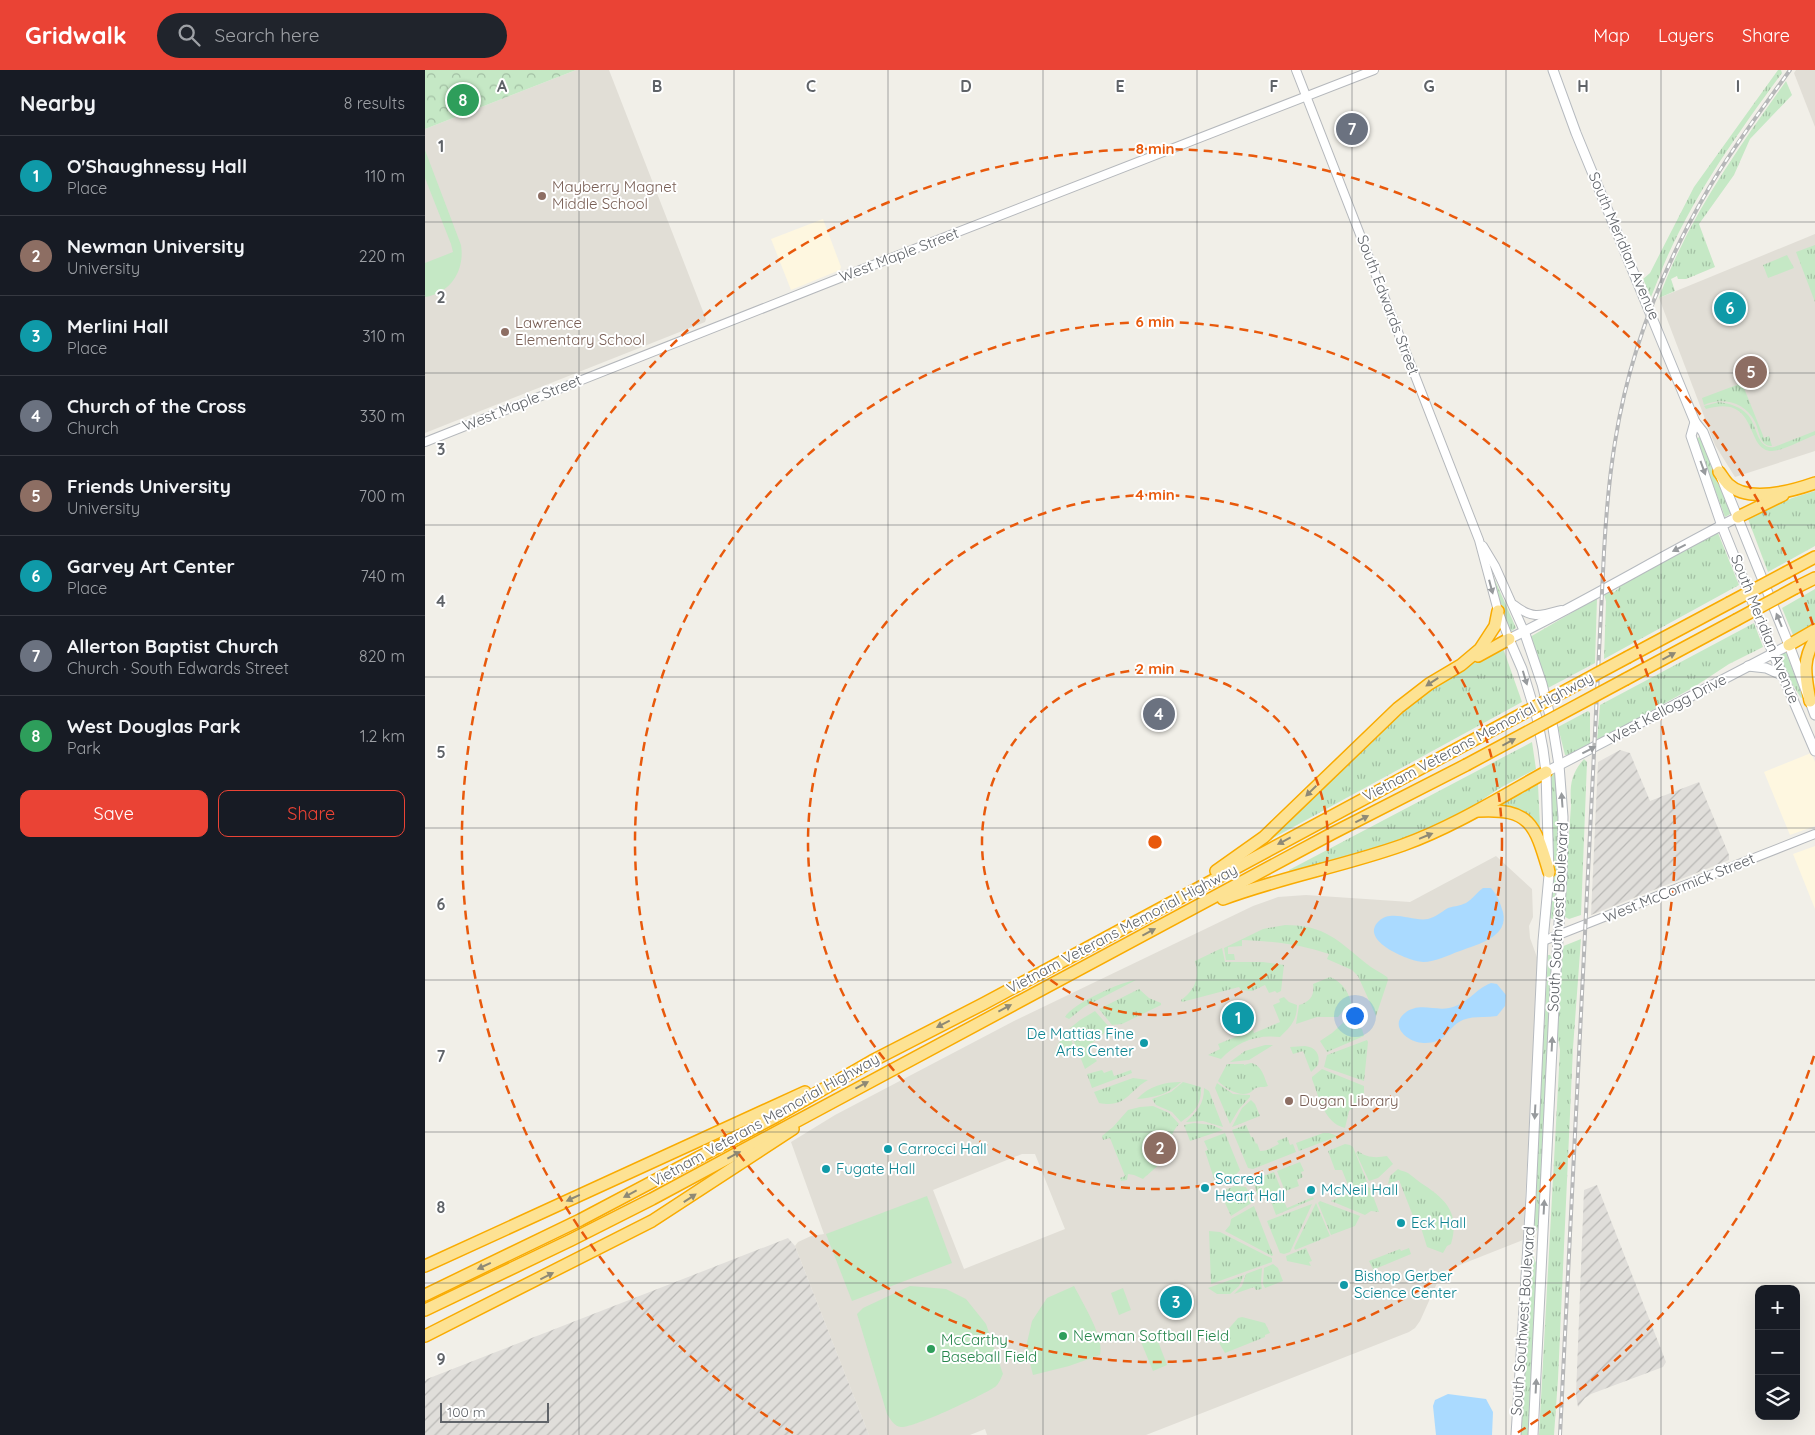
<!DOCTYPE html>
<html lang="en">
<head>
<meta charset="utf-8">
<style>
	:root { --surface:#171b24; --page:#20242c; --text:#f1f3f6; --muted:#9ea1a6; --line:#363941; --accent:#ea4335 }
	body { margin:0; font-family:Quicksand,sans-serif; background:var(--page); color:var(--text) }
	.controls { position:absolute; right:15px; bottom:15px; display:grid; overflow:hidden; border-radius:10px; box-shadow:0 5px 20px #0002 }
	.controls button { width:45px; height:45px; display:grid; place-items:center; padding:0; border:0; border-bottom:1px solid var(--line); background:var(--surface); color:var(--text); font:25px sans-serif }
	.scale { position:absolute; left:15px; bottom:12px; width:109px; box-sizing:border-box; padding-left:5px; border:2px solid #5f6368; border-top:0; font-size:14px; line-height:18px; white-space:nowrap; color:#5f6368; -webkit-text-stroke:4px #fff; paint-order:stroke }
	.you { position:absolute; left:929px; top:945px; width:18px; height:18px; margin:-12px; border:4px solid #fff; border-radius:50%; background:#1a73e8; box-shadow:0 0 0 8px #1a73e833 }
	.badge { display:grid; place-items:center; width:32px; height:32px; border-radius:50%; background:var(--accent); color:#fff; font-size:16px; font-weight:700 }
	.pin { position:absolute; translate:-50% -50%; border:2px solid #fff; box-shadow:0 1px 5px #0006 }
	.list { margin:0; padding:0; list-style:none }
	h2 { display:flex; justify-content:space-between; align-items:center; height:65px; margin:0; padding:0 20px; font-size:21px }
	h2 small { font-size:16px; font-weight:400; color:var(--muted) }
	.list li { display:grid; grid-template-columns:32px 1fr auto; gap:15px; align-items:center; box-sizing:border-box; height:80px; padding:0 20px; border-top:1px solid var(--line) }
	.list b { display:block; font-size:19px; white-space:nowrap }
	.list p { margin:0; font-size:16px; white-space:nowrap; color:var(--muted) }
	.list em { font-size:16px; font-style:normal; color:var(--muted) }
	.actions { display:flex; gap:10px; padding:15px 20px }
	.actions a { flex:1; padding:11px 0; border:1px solid var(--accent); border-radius:10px; text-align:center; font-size:18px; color:var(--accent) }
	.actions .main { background:var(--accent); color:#fff }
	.icon { flex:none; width:28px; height:28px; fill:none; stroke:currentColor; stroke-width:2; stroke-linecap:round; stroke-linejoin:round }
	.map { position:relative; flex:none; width:1390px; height:1365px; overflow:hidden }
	header { display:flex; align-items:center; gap:30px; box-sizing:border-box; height:70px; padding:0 25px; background:var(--accent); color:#fff }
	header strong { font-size:24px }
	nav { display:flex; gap:28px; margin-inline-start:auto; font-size:18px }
	.search { width:350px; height:45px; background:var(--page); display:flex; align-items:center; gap:12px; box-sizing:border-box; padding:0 18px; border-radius:28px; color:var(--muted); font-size:19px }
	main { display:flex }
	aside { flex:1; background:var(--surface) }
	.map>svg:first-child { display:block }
	.commercial { fill:#fef7e0 }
	.industrial { fill:url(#industrial-furrows) }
	.education { fill:#e1ded6; fill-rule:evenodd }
	.grass { fill:url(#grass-tufts) }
	.park { fill:url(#park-crowns) }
	.pitch { fill:#c5e8c5 }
	.water { fill:#aadaff }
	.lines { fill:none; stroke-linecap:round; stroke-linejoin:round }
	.tertiary-casing { stroke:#b5b8bc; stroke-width:10 }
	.secondary-casing { stroke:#b6babf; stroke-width:11 }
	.motorway-casing { stroke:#f9ab00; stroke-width:14 }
	.tertiary { stroke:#fff; stroke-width:8 }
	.secondary { stroke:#fff; stroke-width:9 }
	.motorway { stroke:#fde293; stroke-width:11 }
	.rail-casing { stroke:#b6b7b8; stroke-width:4 }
	.rail { stroke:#fff; stroke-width:2; stroke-dasharray:5.5; stroke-linecap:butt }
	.motorway-bridge-casing { stroke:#f9ab00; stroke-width:14; stroke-linecap:butt }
	.motorway-bridge { stroke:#fde293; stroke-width:11 }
	.oneway { fill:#979a9d }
	.oneway2 { fill:#8e8975 }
	.grid { fill:none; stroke:#5f6368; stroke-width:1; stroke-opacity:0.55 }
	.ring { fill:none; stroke:#e8590c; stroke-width:2.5; stroke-dasharray:9 6 }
	.education-dot { fill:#8d6e63; stroke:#fff; stroke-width:2 }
	.culture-dot { fill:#0f9aa8; stroke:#fff; stroke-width:2 }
	.leisure-dot { fill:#2e9e5b; stroke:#fff; stroke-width:2 }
	.labels { text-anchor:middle; stroke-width:4; stroke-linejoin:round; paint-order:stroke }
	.education-label { font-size:15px; fill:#785e54; stroke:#fff; text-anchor:start }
	.street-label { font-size:15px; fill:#5f6368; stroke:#fff }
	.culture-label { font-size:15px; fill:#0d838f; stroke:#fff; text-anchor:start }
	.leisure-label { font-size:15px; fill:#27864d; stroke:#fff; text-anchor:start }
	.grid-label { font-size:16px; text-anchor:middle; font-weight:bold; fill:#5f6368; stroke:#fff; stroke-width:4; stroke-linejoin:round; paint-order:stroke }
	.centre { fill:#e8590c; stroke:#fff; stroke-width:2.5 }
	.ring-label { font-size:15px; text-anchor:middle; font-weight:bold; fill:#e8590c; stroke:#fff; stroke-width:4; stroke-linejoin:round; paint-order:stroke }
</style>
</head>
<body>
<header>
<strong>Gridwalk</strong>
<div class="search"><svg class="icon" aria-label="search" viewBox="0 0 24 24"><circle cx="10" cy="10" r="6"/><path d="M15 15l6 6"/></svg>Search here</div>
<nav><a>Map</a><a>Layers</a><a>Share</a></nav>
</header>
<main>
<aside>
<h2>Nearby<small>8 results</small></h2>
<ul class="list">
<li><span class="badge" style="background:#0f9aa8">1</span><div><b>O'Shaughnessy Hall</b><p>Place</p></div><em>110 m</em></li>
<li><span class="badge" style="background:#8d6e63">2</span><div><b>Newman University</b><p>University</p></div><em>220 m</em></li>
<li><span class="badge" style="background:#0f9aa8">3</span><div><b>Merlini Hall</b><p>Place</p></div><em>310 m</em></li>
<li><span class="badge" style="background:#6b7280">4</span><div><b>Church of the Cross</b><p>Church</p></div><em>330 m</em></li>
<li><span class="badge" style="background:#8d6e63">5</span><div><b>Friends University</b><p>University</p></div><em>700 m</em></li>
<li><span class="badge" style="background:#0f9aa8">6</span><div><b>Garvey Art Center</b><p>Place</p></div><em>740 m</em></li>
<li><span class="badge" style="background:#6b7280">7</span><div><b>Allerton Baptist Church</b><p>Church · South Edwards Street</p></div><em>820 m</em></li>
<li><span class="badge" style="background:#2e9e5b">8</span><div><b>West Douglas Park</b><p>Park</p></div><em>1.2 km</em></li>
</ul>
<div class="actions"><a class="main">Save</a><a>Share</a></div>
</aside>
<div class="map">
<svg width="1390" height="1365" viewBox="0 0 1390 1365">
	<defs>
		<pattern id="industrial-furrows" width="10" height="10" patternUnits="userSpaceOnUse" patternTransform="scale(1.25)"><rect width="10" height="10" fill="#e0deda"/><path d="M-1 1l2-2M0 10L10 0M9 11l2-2" fill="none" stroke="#b9b8b5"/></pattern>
		<pattern id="grass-tufts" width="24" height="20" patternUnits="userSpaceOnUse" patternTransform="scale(1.25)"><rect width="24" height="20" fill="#c5e8c5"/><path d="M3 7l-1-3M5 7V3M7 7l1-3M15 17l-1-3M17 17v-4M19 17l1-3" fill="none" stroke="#a3c0a4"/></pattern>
		<pattern id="park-crowns" width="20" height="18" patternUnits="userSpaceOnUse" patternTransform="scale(1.25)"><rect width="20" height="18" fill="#c5e8c5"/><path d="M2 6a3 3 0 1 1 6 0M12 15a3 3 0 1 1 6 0" fill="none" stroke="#a3c0a4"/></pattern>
	</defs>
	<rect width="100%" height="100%" fill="#f1efe8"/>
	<g class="commercial">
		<path d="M398,149L416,197L415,200L366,220L346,169Z"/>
		<path d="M1386,683L1390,692V756L1365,765L1339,702Z"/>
		<path d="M1390,776V839L1368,784Z"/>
	</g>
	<g class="industrial">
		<path d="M1195,680L1205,683L1225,731L1274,712L1304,785V790L1166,845L1173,692Z"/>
		<path d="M1172,1115L1241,1292L1238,1297L1166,1324L1160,1328L1153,1337L1151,1325L1159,1120Z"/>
		<path d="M363,1168L370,1176L444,1365H0V1311L2,1309Z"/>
	</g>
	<g class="education">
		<path d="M151,0H184L281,249L280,252L0,363V59Z"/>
		<path d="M1371,0H1390V57L1369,3Z"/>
		<path d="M1390,164V381L1310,407L1290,375L1234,228Z"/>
		<path d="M1071,786L1107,819L1108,847L1104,856L1105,868L1113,890L1098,1170L1017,1202L995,1251L990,1258L984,1262L721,1365H562L560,1359L545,1365H444L370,1176L373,1172L386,1166L399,1164L366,1072L410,1045L589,951L828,836L853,827L881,825L985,832ZM597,1084H610L640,1159L539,1199L508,1120Z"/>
	</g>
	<g class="grass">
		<path d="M1353,0H1356L1357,3C1315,60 1273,119 1243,185C1237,198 1232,213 1226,227L1218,209L1225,203L1269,117Z"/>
		<path d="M1361,11L1367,25L1325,69L1309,105L1274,154L1290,197L1261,209H1253L1252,206L1246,209L1250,221L1234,228C1263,148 1312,80 1361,11Z"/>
		<path d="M1390,175V232L1371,182Z"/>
		<path d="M1362,185L1369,198L1343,208L1338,195Z"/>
		<path d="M1317,313L1339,368L1344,366L1347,376C1343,376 1340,375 1337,371C1334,366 1333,358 1330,352C1320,332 1298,327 1279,335L1277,328Z"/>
		<path d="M1294,332C1305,334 1315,336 1323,345C1332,355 1332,380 1349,377L1390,361V365C1379,369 1358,381 1347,381C1319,381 1335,323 1281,339L1279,336Z"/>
		<path d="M1275,367L1307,443L1300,447L1272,371V368Z"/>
		<path d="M1390,421V476L1343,502L1323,449L1367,428Z"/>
		<path d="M1293,463L1314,515L1179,589L1181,531L1179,524L1185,520L1189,522L1194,518L1193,515Z"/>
		<path d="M1062,492L1091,558L1085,562Z"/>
		<path d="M1390,519V553L1368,565L1357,538Z"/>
		<path d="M1172,528L1170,593L1123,618L1105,567Z"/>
		<path d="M1329,553L1338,577L1304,594L1269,617L1172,671L1175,635Z"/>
		<path d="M1078,578L1097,632L841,772L979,639L1018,610L1052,590Z"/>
		<path d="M1360,580L1378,627L1376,628L1366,612L1354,584Z"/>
		<path d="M1163,641L1165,643V674L1142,685H1140L1133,657Z"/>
		<path d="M1107,672L1111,699L1075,718L1028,749L980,770L865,802L864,800Z"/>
		<path d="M1159,689L1162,692L1156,845L1144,849L1138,846L1146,736C1145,716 1145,705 1159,689Z"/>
		<path d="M1130,703L1133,721L1135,771L1128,849L1125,848L1126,754L1124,707Z"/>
		<path d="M1112,713L1113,714L1115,757L1095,740L1076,735L1075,732Z"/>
		<path d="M860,855C901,855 913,871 942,894C948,899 955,902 962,907L963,910L951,946L933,906L927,900L902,889L904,884C875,874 847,871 817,870V876L803,877V884H809L810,890H801L799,878L838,859Z"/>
		<path d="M1156,869L1148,978L1133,1309L1129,1365H1114L1135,980L1132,962L1136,877Z"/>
		<path d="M797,878L800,892H838L859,895L856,921L852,923L850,921L844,923L840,915L827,921L816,920L814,917L757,932L756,930C770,920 775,908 770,891Z"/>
		<path d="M1123,885H1125L1127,888L1114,1155L1111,1162L1108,1155Z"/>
		<path d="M905,907C918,912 925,924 927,937L918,941L913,947H892L871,954L874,935C885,932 890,925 888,914Z"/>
		<path d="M711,910L659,937L644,949L640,947C647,934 695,912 711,910Z"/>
		<path d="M714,919L724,928L736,933V935L697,954L687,955L674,939Z"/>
		<path d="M859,927L864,932L872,935C872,951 865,957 855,967C832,964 811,972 796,989L783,985L795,979L793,974L828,960L829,963L855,952L848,935L855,932L854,929Z"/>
		<path d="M670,941L685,958L661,978L672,991L660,999L644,959L655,950Z"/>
		<path d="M920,951L928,954L929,957L937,959L939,966L902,982L895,971L907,963Z"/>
		<path d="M643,961L650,980L634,986L629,985L633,974Z"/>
		<path d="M942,970L943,972L939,1011L899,997L902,985Z"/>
		<path d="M840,975H848L824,990L805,992L820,981Z"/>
		<path d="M880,976C890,977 896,984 893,995L886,1002L878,981L868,984L865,977Z"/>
		<path d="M826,993C837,995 839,1007 843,1016C838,1018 835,1016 831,1018C828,1019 827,1022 824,1023C814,1027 800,1018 793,1011L802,994H819V995Z"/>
		<path d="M897,999L939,1016V1027L924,1041L920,1058C899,1053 894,1027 887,1009V1007Z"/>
		<path d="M677,1000L679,1003L687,1000L689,1006L706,1000L707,1003L667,1018L662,1004Z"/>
		<path d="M708,1008L723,1010C702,1022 702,1038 674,1033L669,1022Z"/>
		<path d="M756,1012C744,1024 729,1028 712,1029C724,1016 739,1012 756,1012Z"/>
		<path d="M758,1012L776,1017C777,1034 769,1043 756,1052L747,1042L731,1035L727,1029L746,1022Z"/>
		<path d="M792,1013L808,1024L825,1025V1027L814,1039L805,1054L790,1018Z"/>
		<path d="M779,1018L784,1021L798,1057L778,1051L761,1052C772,1042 779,1034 779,1018Z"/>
		<path d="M826,1030L830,1034L835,1046L807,1057L817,1038Z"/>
		<path d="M728,1036L744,1043L754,1054C745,1063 745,1075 740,1086C736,1095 725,1102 718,1109L709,1105L703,1104L702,1110L696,1111L695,1108L700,1106L685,1068L678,1070L677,1066L688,1057L703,1040L715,1037Z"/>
		<path d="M769,1053L787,1055L798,1060L765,1071L759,1055Z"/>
		<path d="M821,1055L826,1067H828L831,1074L832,1073L835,1081C842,1081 848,1077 854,1074L852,1071L862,1067L865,1075L868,1074L871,1082L828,1099L823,1098L807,1060Z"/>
		<path d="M800,1063L815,1100L807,1109L791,1115L780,1081L783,1080L779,1071Z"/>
		<path d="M898,1063H904L913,1066L874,1081L871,1073Z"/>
		<path d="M920,1074L925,1075L928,1077L942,1112L925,1120L917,1100H910L903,1081Z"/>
		<path d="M933,1081C942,1088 951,1088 962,1086L968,1094L953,1108L944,1111L931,1083Z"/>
		<path d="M875,1092L879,1101L876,1102L878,1107L872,1110L874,1116L860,1121L852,1101Z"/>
		<path d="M973,1099C976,1101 979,1101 983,1103C989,1107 994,1112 999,1115C1022,1130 1035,1145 1026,1174L1022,1176L1018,1183L1002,1177L992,1145L988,1146L974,1110L963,1114L965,1106Z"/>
		<path d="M849,1102L856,1119L834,1129L828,1111L829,1109Z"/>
		<path d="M810,1116L821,1117L828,1132L806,1146L795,1122Z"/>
		<path d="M941,1116L945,1118L954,1142L946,1141L940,1145L906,1131Z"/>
		<path d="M855,1122L862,1138L888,1127L889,1129L851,1145L844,1126Z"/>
		<path d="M895,1131L935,1146L930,1156L906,1165L893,1133Z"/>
		<path d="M891,1133L905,1166L870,1180L869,1178Z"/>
		<path d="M887,1134L865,1182L859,1184L855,1183L842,1151Z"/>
		<path d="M829,1136L848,1185L847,1186L800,1161L805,1155L806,1149Z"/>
		<path d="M784,1161L795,1162L842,1186L847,1188V1192L786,1214Z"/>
		<path d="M881,1178L887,1191L884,1192L886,1196L862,1191L861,1186Z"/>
		<path d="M984,1178L986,1184L950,1199H948L944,1191L975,1179L976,1181Z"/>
		<path d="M1108,1186L1112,1195L1103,1365H1094Z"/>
		<path d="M848,1194L853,1198L858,1211L840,1218L838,1214L839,1198Z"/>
		<path d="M837,1198L836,1212L837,1219L831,1220L829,1217L809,1224L817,1216L821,1204Z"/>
		<path d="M819,1205L814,1216L805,1224H792L783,1218Z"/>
		<path d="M817,1247L840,1253L845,1263L840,1265V1267L800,1283L793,1271L813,1248Z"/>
	</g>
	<path class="park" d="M0,0H151L0,59Z"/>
	<g class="pitch">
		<path d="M0,80L36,175C40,200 26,223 0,227V193L28,182L26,174L0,108Z"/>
		<path d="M502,1126L527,1193L427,1231L401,1164Z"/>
		<path d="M485,1216L521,1219L541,1229L561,1254L578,1304C576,1308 574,1314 570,1317C558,1325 489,1358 476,1357C469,1356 466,1350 462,1344L432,1244L438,1238Z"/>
		<path d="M649,1216C657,1232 680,1268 675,1285L644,1296L608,1305L601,1277L607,1251L622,1228Z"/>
		<path d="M698,1218L706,1240L694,1245L686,1223Z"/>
		<path d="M731,1266L742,1295L728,1301L716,1272Z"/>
	</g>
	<g class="water">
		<path d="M1058,818H1066C1073,826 1075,833 1078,842C1084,867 1053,874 1035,881C1023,885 1011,892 998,892C983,891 933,870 954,851C967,839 988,852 1003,849C1011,847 1016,842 1023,838C1029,836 1035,836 1041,833C1048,829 1052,822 1058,818Z"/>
		<path d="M1066,913L1072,914L1081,925L1080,936L1072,946C1059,948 1045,945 1034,952C1021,960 1021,973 1000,973C984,974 963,956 980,943C994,932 1009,941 1024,938C1042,935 1050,919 1066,913Z"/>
		<path d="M1023,1324L1061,1329L1068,1342L1067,1365H1011L1008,1336L1010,1330Z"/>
	</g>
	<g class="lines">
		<defs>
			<g id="tertiary">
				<path d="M871,0L1054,470L1073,541L1084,569"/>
				<path d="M0,372L425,204L949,0"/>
				<path d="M1058,476L1070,496L1099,561"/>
				<path d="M1089,535C1107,549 1115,546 1136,540"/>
				<path d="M1118,871L1390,764"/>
			</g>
			<g id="secondary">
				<path d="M1128,0L1151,63L1270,352L1278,362L1364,575L1390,645"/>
				<path d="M1270,352L1266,366L1297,456L1348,583L1390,681"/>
				<path d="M1099,561L1117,614L1128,658L1134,695L1138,747L1137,806L1130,917L1108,1365"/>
				<path d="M1323,596L1341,598L1359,606"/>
				<path d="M1121,702L1364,575"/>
				<path d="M1091,1365L1106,1127L1118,871L1124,805L1121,702L1118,679L1112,648L1097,599L1084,569C1162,531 1236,486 1313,447"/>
			</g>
			<g id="motorway">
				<path d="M1294,402C1297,406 1300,411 1303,414C1324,434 1367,421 1390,413"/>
				<path d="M1313,447L1358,425"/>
				<path d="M1362,502L1390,487"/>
				<path d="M1370,518L1390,508"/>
				<path d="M1364,575L1390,560"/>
				<path d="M1053,586L1084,569"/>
				<path d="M1203,587L1304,533"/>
				<path d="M1201,609L1311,550"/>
				<path d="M1385,631C1381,607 1376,592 1390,569"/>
				<path d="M1053,741C1106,738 1110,755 1124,802"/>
				<path d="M791,801L839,767L973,638L1004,614L1036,595L1055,579L1070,556L1073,541"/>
				<path d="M798,829C857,807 919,796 978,775C1028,757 1074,728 1121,702"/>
				<path d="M0,1196L380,1022"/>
				<path d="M0,1225L155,1150L350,1047L447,991L558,934L1041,674"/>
				<path d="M0,1240L146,1170L227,1129L908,763L1041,695"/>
				<path d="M0,1266L227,1151L368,1059"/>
			</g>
		</defs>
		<use href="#tertiary" class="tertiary-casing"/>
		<use href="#secondary" class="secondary-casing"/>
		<use href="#motorway" class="motorway-casing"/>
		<use href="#tertiary" class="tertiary"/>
		<use href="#secondary" class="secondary"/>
		<use href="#motorway" class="motorway"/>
		<defs>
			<path id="rail" d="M1135,1365L1179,482C1181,445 1184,409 1190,372C1204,283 1238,196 1284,118C1308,77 1337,39 1365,0"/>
		</defs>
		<use href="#rail" class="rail-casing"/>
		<use href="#rail" class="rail"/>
		<defs>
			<g id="motorway-bridge">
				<path d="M1304,533L1362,502"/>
				<path d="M1311,550L1370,518"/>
				<path d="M1041,674L1203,587"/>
				<path d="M1041,695L1201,609"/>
			</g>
		</defs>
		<use href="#motorway-bridge" class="motorway-bridge-casing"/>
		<use href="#motorway-bridge" class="motorway-bridge"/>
	</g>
	<defs><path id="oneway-solid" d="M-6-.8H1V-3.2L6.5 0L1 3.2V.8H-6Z" transform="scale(1.25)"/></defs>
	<g class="oneway">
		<use href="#oneway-solid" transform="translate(1278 398) rotate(70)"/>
		<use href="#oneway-solid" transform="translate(1254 478) rotate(153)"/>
		<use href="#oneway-solid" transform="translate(1066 517) rotate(75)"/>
		<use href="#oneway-solid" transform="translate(1354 550) rotate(-112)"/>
		<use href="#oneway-solid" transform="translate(1100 608) rotate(73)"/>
		<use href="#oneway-solid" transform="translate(1164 680) rotate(-27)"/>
		<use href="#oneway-solid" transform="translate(1137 730) rotate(-94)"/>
		<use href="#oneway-solid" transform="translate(1127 974) rotate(-87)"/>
		<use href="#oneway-solid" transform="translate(1110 1042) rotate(93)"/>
		<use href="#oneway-solid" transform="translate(1119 1137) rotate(-87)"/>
		<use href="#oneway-solid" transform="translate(1111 1316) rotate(-87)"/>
	</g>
	<g class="oneway2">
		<use href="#oneway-solid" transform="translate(1244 586) rotate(-28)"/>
		<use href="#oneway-solid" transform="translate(1007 612) rotate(147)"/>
		<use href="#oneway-solid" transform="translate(1084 672) rotate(-28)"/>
		<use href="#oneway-solid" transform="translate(886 721) rotate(136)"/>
		<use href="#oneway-solid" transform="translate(937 749) rotate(-27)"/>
		<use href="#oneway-solid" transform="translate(1001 766) rotate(-22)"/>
		<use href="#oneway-solid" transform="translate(859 771) rotate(152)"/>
		<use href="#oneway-solid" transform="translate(724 862) rotate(-28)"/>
		<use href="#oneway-solid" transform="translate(580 938) rotate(-28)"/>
		<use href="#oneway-solid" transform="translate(518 954) rotate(153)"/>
		<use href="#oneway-solid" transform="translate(437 1015) rotate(-28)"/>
		<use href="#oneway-solid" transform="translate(309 1085) rotate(-28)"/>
		<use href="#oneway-solid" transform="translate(205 1124) rotate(152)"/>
		<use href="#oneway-solid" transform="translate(148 1128) rotate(155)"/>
		<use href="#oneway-solid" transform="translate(265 1128) rotate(-33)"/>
		<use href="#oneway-solid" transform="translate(59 1196) rotate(155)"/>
		<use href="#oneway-solid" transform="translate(122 1206) rotate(-27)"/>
	</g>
	<path class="grid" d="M154,0V1365M309,0V1365M463,0V1365M618,0V1365M772,0V1365M927,0V1365M1081,0V1365M1236,0V1365M0,152H1390M0,303H1390M0,455H1390M0,607H1390M0,758H1390M0,910H1390M0,1062H1390M0,1213H1390"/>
	<g class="ring">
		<circle cx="730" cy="772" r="173"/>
		<circle cx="730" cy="772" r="347"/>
		<circle cx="730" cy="772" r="520"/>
		<path d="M1389 986A693 693 0 0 1 1092 1363M368 1363A693 693 0 1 1 1389 558"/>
	</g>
	<g class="education-dot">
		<circle cx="117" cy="126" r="5"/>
		<circle cx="80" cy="262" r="5"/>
		<circle cx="864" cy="1031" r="5"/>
	</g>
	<g class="culture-dot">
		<circle cx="719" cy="973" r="5"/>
		<circle cx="463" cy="1079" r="5"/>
		<circle cx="401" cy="1099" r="5"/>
		<circle cx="780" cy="1118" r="5"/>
		<circle cx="886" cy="1120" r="5"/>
		<circle cx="976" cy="1153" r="5"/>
		<circle cx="919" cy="1215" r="5"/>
	</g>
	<g class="leisure-dot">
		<circle cx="638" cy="1266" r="5"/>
		<circle cx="506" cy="1279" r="5"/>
	</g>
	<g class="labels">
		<g class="education-label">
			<text x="127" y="122">Mayberry Magnet<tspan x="127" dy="17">Middle School</tspan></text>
			<text x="90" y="258">Lawrence<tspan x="90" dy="17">Elementary School</tspan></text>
			<text x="874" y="1036">Dugan Library</text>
		</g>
		<g class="street-label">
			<text transform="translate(1199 176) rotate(67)" y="5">South Meridian Avenue</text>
			<text transform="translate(474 185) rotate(-21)" y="5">West Maple Street</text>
			<text transform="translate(963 235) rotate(69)" y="5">South Edwards Street</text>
			<text transform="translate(97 333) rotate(-22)" y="5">West Maple Street</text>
			<text transform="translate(1340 559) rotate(68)" y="5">South Meridian Avenue</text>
			<text transform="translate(1242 639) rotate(-28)" y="5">West Kellogg Drive</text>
			<text transform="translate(1053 667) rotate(-28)" y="5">Vietnam Veterans Memorial Highway</text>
			<text transform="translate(1254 818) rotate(-22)" y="5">West McCormick Street</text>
			<text transform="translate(1133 847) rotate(-87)" y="5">South Southwest Boulevard</text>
			<text transform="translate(697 859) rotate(-28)" y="5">Vietnam Veterans Memorial Highway</text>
			<text transform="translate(340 1050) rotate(-29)" y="5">Vietnam Veterans Memorial Highway</text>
			<text transform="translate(1098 1251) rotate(-86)" y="5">South Southwest Boulevard</text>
		</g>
		<g class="culture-label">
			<text x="709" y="969" text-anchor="end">De Mattias Fine<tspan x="709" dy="17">Arts Center</tspan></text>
			<text x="473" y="1084">Carrocci Hall</text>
			<text x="411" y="1104">Fugate Hall</text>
			<text x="790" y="1114">Sacred<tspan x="790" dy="17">Heart Hall</tspan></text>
			<text x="896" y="1125">McNeil Hall</text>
			<text x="986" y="1158">Eck Hall</text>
			<text x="929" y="1211">Bishop Gerber<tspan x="929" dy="17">Science Center</tspan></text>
		</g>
		<g class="leisure-label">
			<text x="648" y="1271">Newman Softball Field</text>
			<text x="516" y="1275">McCarthy<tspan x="516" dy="17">Baseball Field</tspan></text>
		</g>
	</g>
	<g class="grid-label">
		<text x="77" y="22">A</text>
		<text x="232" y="22">B</text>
		<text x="386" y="22">C</text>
		<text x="541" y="22">D</text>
		<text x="695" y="22">E</text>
		<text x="849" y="22">F</text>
		<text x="1004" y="22">G</text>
		<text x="1158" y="22">H</text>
		<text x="1313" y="22">I</text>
		<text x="16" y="82">1</text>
		<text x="16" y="233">2</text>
		<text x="16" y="385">3</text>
		<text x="16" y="537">4</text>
		<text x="16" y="688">5</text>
		<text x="16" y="840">6</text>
		<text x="16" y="992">7</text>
		<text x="16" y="1143">8</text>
		<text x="16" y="1295">9</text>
	</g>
	<circle cx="730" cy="772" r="8" class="centre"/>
	<g class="ring-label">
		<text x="730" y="84">8 min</text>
		<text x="730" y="257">6 min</text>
		<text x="730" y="430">4 min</text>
		<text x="730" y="604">2 min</text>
	</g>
</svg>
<div class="controls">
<button>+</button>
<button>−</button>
<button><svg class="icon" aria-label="layers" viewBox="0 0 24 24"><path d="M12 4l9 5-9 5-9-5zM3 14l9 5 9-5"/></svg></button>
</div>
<div class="scale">100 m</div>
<div class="you"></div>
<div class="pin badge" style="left:813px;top:948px;background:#0f9aa8">1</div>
<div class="pin badge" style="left:735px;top:1078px;background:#8d6e63">2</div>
<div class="pin badge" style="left:751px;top:1232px;background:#0f9aa8">3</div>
<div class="pin badge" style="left:734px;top:644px;background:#6b7280">4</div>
<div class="pin badge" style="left:1326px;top:302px;background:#8d6e63">5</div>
<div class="pin badge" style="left:1305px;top:238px;background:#0f9aa8">6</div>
<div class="pin badge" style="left:927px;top:59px;background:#6b7280">7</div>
<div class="pin badge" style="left:38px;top:30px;background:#2e9e5b">8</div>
</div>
</main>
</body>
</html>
